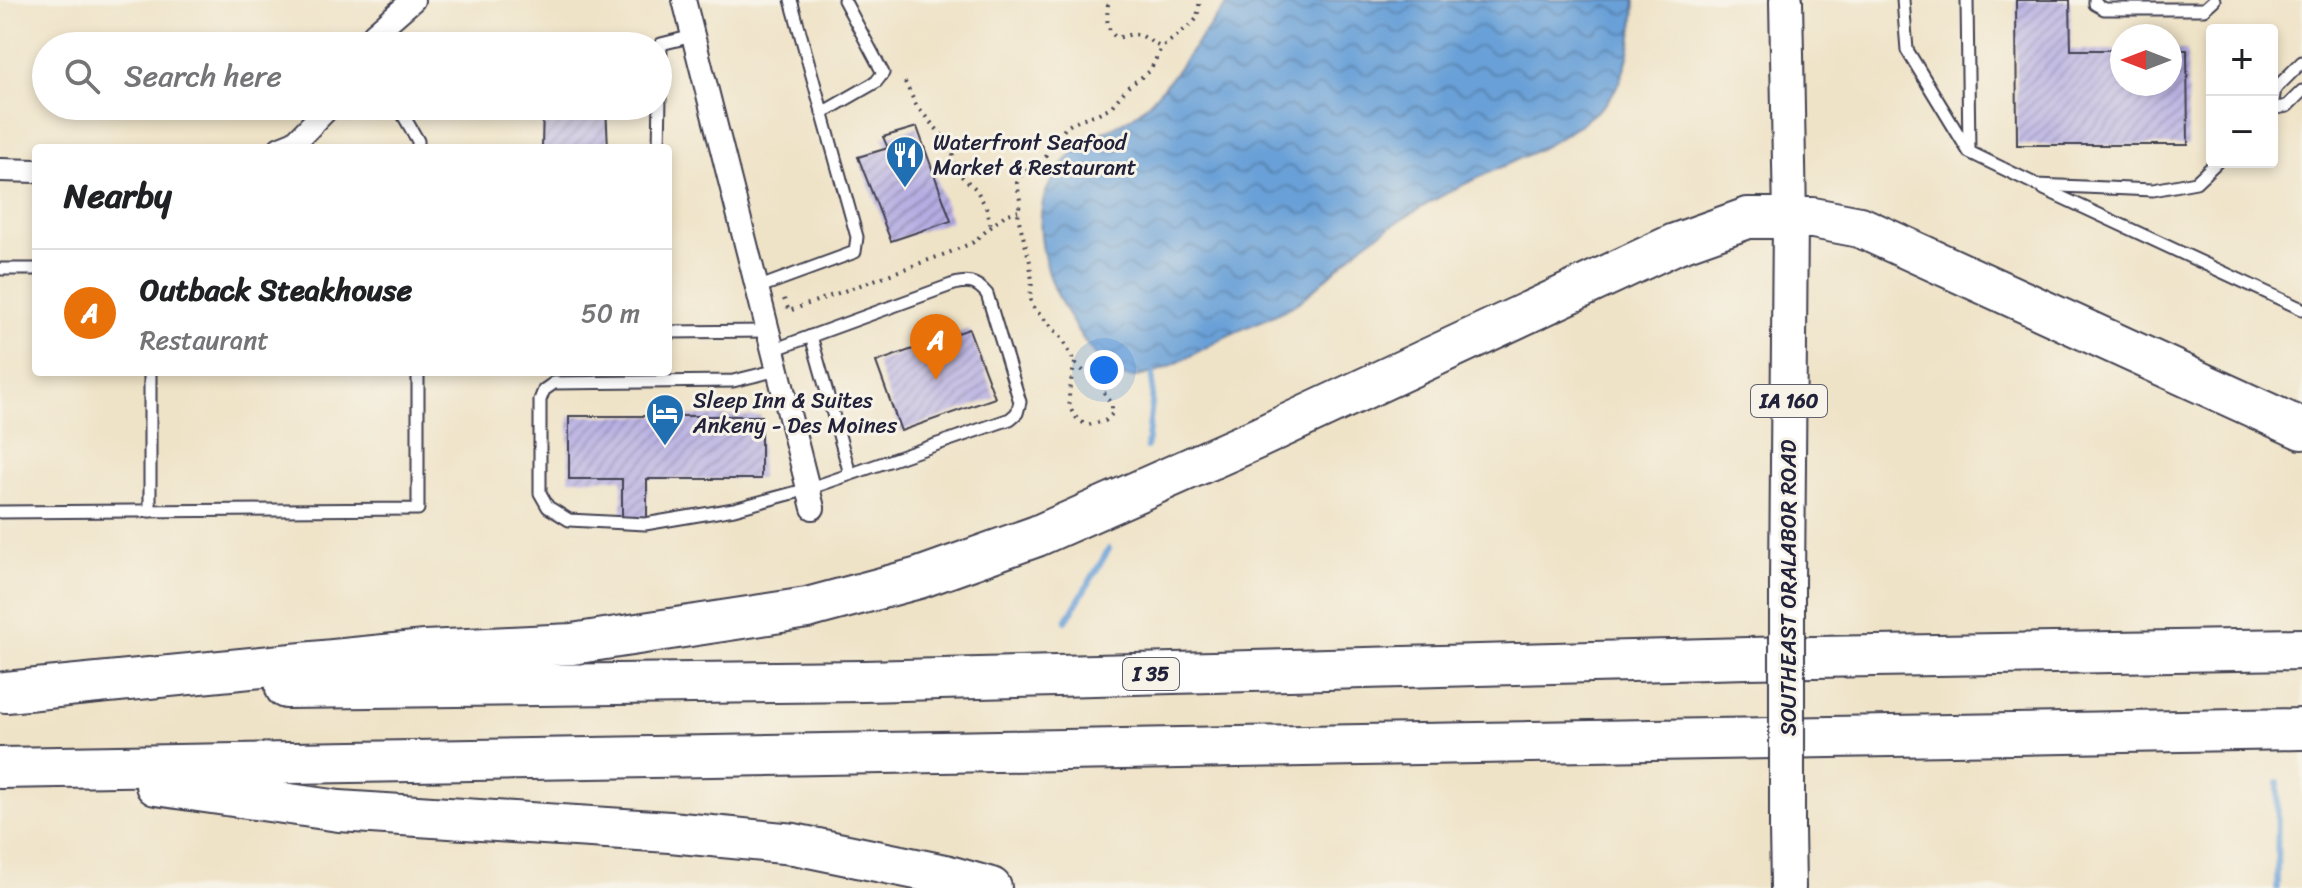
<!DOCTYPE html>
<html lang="en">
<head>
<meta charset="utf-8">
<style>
	:root { --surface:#fff; --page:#f6f6f6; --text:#202124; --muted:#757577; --line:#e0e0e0; --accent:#ea580c }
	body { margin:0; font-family:Sriracha,sans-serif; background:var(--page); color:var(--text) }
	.controls { position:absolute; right:24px; top:24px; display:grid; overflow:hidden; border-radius:8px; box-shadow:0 4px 12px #0003 }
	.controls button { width:72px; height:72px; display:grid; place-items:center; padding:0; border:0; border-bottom:2px solid var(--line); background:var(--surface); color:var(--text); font:40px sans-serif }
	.compass { position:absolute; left:2110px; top:24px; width:72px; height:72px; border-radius:50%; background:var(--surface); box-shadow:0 4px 12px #0003; rotate:270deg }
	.you { position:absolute; left:1104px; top:370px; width:28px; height:28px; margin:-20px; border:6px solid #fff; border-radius:50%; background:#1a73e8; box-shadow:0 0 0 12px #1a73e833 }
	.badge { display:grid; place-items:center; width:52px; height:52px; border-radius:50%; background:var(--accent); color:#fff; font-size:26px; font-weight:700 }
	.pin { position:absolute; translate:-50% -66px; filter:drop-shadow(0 2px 4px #0008) }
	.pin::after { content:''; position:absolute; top:42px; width:28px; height:24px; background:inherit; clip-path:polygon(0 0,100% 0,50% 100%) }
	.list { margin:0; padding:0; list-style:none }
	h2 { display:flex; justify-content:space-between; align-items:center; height:104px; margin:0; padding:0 32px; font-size:34px }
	h2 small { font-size:26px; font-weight:400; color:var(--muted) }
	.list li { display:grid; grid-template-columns:52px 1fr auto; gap:24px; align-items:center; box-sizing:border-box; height:128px; padding:0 32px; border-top:2px solid var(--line) }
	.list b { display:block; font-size:30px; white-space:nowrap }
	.list p { margin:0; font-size:26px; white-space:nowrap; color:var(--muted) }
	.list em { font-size:26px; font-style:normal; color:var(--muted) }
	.icon { flex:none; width:44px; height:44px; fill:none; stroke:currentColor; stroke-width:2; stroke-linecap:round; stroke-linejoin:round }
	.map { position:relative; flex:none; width:2302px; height:888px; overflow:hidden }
	.search { position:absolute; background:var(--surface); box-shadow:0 4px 12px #0003; left:32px; top:32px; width:640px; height:88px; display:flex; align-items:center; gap:20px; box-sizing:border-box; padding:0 28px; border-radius:44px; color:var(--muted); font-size:30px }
	.panel { position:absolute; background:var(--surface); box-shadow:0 4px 12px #0003; left:32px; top:144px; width:640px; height:232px; border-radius:8px }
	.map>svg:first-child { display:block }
	.water { fill:url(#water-waves); stroke:#466189; stroke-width:2 }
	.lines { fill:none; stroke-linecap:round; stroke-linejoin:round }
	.stream { stroke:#69a0d7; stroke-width:6 }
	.building { fill:url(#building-hatch) }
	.service-casing { stroke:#413f50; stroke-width:15 }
	.minor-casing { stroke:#413f50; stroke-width:26 }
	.secondary-casing { stroke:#413f50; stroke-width:36 }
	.primary-casing { stroke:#413f50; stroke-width:38 }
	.motorway-casing { stroke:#413f50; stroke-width:44 }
	.path { stroke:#413f50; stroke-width:4; stroke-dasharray:2 6; stroke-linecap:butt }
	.service { stroke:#fff; stroke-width:11 }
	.minor { stroke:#fff; stroke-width:22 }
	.secondary { stroke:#fff; stroke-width:32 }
	.primary { stroke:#fff; stroke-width:34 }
	.motorway { stroke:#fff; stroke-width:40 }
	.primary-bridge-casing { stroke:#413f50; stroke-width:38; stroke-linecap:butt }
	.primary-bridge { stroke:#fff; stroke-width:34 }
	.labels { text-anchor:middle; stroke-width:6; stroke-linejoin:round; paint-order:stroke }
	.shield { fill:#f7f3e8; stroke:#62616f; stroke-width:2 }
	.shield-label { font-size:20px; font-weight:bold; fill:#22223b }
	.poi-label { font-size:22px; fill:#22223b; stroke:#f7f3e8; text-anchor:start }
	.street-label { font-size:22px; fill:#22223b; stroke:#f7f3e8 }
</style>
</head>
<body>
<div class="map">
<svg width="2302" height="888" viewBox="0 0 2302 888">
	<defs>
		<pattern id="water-waves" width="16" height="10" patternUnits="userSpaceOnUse" patternTransform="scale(2)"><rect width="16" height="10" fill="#69a0d7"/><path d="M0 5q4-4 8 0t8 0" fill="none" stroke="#5682b0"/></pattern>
		<pattern id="building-hatch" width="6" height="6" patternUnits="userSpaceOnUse" patternTransform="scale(2)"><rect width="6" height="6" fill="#b5ade2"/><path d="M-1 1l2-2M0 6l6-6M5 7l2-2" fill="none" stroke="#938cb8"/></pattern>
	</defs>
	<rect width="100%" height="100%" fill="#f7f3e8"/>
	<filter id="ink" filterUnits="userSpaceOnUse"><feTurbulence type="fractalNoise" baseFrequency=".0125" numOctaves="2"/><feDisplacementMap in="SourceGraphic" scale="16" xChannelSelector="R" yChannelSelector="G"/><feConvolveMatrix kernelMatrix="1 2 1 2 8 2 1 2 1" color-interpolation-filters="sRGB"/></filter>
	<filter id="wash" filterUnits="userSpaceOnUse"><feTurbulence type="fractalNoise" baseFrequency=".006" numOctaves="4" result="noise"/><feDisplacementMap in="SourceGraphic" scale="32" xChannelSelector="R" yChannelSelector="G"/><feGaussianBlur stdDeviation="1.8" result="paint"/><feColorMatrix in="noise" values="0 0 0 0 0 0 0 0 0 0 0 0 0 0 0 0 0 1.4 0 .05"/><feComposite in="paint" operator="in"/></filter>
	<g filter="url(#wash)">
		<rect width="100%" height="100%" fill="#efe3c7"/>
		<path class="water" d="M1231,0H1635C1634,35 1629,75 1606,103C1602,107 1597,111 1592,115C1552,149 1501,165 1455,189C1430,201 1406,217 1382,232C1349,251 1326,284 1294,305C1274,317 1245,327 1223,338C1200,350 1147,384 1123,376C1096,368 1065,312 1054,287C1041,256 1033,212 1051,182C1061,165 1075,148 1092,138C1111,127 1131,121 1148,104C1180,72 1201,33 1231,0Z"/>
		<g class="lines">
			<g class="stream">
				<path d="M1147,447L1152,402L1153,372"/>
				<path d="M1066,621L1109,549"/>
				<path d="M2277,888L2278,782"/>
			</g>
		</g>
		<g id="blocks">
			<g class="building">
				<path d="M2016,0H2070L2071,50H2122V84H2170V50H2187L2188,145H2017Z"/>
				<path d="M543,106H606L608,148H542Z"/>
				<path d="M917,127L951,221L891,241L858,157L888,148L883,137Z"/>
				<path d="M969,329L995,398L901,431L876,362Z"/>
				<path d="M569,416H761V479H647V519H622V479H569Z"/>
			</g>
		</g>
	</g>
	<g filter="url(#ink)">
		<use href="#blocks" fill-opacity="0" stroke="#413f50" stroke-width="2"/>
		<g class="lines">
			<defs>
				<g id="service">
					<path d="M1903,0L1907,50L1969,152L2037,185L2153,190L2196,182L2217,162"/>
					<path d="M1967,0L1969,151"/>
					<path d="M2095,0V4L2104,9H2204L2214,0"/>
					<path d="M398,106L418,141V148"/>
					<path d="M2272,106L2275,89L2302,62"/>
					<path d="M2272,109L2287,106L2302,91"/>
					<path d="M822,113L876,82L883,73L844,0"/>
					<path d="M659,148L661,44L693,36"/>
					<path d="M2044,189L2302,309"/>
					<path d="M0,269H36"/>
					<path d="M757,288L855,252L857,237L791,0"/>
					<path d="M668,332L768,331"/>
					<path d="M811,336L850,474"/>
					<path d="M773,350L951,285C967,280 976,281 987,294L1020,402L1017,413L1010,419L808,489L734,509L645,524L569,520L548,507L540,493V400L544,390L554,383L733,381L778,370"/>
					<path d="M150,372V511"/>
					<path d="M0,512L418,509V372"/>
				</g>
				<g id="minor">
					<path d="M684,0L813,508"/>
					<path d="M367,46L374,34L413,0"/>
					<path d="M280,148L295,142L330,106"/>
					<path d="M0,170L36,171"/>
				</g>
				<path id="secondary" d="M1786,0L1790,218"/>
				<g id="primary">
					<path d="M1787,584L1790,218"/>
					<path d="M1787,828L1788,888"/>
				</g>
				<g id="motorway">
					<path d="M286,688L864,681L1748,658L2302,649"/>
					<path d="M6,692L425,651L572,644L807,608L919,578L1037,536L1256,439L1675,244L1748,218H1813L1860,227L2302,429"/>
					<path d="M0,768L2302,729"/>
					<path d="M156,785L339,811L670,832L794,844L945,875L991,888"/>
				</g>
			</defs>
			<use href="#service" class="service-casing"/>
			<use href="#minor" class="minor-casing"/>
			<use href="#secondary" class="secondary-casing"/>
			<use href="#primary" class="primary-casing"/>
			<use href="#motorway" class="motorway-casing"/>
			<g class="path">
				<path d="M1108,4C1107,18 1105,29 1117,38L1132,34L1141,35L1161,48"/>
				<path d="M905,82L917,107L950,144L958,173L976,189L986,207L991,226"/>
				<path d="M784,299L789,311L948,253L972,243L1005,215L1018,211"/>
				<path d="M1075,363C1070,386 1060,414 1088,425L1105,421L1112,414V406L1102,389L1075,363L1062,338L1032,306L1030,297L1032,282L1030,262L1018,217L1020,200L1017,183L1021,175L1046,156L1066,127L1078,120L1097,114L1111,107L1128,87L1150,71L1161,48L1192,24L1197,18L1200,0"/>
			</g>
			<use href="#service" class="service"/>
			<use href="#minor" class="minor"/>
			<use href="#secondary" class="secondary"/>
			<use href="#primary" class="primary"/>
			<use href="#motorway" class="motorway"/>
			<defs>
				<path id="primary-bridge" d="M1787,584V828"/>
			</defs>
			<use href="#primary-bridge" class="primary-bridge-casing"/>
			<use href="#primary-bridge" class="primary-bridge"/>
		</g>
	</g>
	<defs>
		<symbol id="restaurant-pin" viewBox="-11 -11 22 30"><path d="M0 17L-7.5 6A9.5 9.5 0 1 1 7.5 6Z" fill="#1f6fb2" stroke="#f7f3e8"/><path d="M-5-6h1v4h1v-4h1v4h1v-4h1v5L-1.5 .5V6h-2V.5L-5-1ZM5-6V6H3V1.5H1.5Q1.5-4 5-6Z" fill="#fff"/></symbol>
		<symbol id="hotel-pin" viewBox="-11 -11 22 30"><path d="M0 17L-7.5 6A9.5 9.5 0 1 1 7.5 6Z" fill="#1f6fb2" stroke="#f7f3e8"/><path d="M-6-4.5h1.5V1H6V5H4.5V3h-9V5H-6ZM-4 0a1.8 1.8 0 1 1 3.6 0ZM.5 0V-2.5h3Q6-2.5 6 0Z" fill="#fff"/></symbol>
	</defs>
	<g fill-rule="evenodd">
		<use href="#restaurant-pin" x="883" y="133" width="44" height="60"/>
		<use href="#hotel-pin" x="643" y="391" width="44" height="60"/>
	</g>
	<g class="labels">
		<g class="shield">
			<rect x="1751" y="385" width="76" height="32" rx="6"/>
			<rect x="1123" y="658" width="56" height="32" rx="6"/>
		</g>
		<g class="shield-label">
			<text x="1789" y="408">IA 160</text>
			<text x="1151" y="681">I 35</text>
		</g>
		<g class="poi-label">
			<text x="933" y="150">Waterfront Seafood<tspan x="933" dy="25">Market &amp; Restaurant</tspan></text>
			<text x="693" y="408">Sleep Inn &amp; Suites<tspan x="693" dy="25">Ankeny - Des Moines</tspan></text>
		</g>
		<g class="street-label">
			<text transform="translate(1788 588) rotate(-90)" y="8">SOUTHEAST ORALABOR ROAD</text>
		</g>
	</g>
</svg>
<div class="controls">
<button>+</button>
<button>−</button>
</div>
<svg class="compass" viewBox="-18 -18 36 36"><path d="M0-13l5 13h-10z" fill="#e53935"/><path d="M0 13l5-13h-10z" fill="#757577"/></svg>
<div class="you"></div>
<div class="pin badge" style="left:936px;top:380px;background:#e8710a">A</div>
<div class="search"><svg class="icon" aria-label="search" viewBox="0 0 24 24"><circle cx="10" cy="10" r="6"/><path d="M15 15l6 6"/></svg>Search here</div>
<section class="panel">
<h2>Nearby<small></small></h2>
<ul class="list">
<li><span class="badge" style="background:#e8710a">A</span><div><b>Outback Steakhouse</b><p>Restaurant</p></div><em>50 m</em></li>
</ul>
</section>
</div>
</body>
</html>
